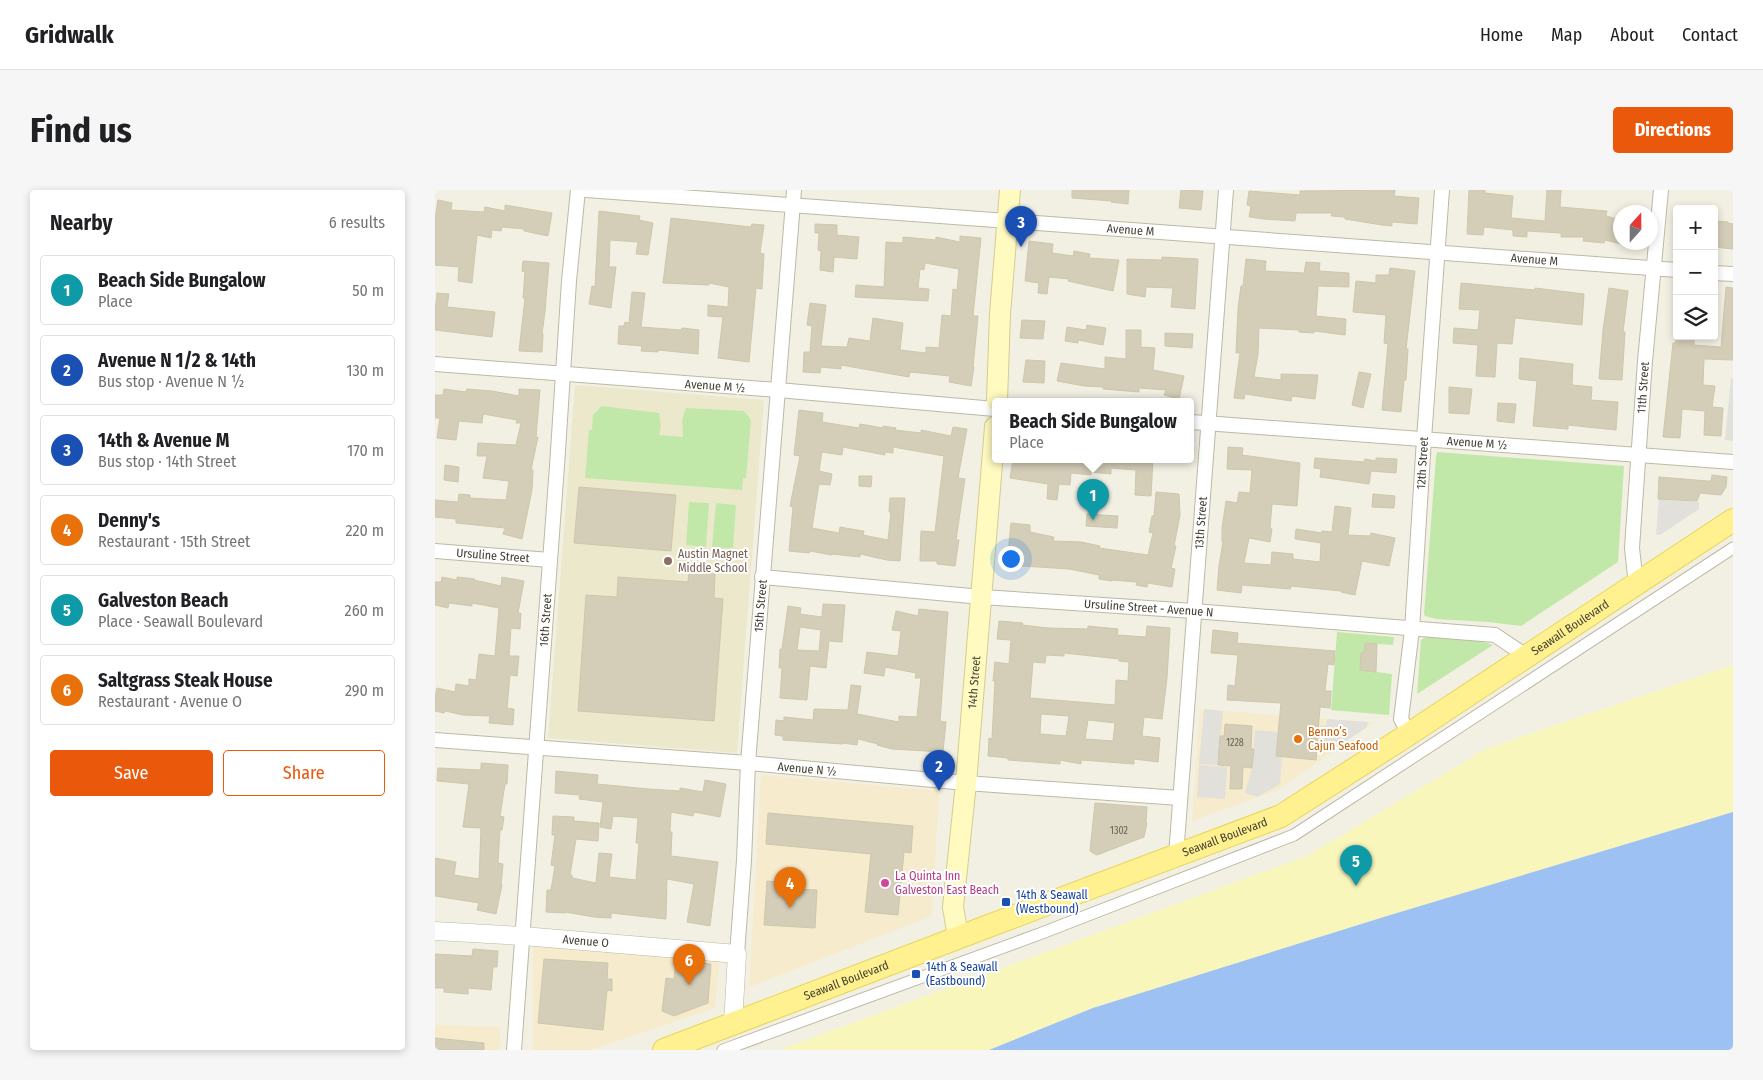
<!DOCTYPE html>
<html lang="en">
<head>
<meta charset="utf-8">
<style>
	:root { --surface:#fff; --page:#f6f6f6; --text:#202124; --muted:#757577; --line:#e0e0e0; --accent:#ea580c }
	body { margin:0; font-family:"Fira Sans Condensed",sans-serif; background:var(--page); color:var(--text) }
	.controls { position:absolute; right:15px; top:15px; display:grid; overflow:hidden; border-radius:5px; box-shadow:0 2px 8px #0003 }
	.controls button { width:45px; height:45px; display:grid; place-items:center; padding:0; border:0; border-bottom:1px solid var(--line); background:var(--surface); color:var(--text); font:25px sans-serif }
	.compass { position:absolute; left:1178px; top:15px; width:45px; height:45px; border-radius:50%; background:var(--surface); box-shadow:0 2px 8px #0003; rotate:21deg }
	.you { position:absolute; left:575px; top:368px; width:18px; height:18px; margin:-12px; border:4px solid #fff; border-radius:50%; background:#1a73e8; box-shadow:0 0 0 8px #1a73e833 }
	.badge { display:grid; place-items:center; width:32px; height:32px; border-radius:50%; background:var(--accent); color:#fff; font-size:16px; font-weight:700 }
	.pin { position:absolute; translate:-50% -41px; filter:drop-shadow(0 1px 2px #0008) }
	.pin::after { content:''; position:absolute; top:26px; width:18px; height:15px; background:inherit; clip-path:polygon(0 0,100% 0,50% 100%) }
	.popup { position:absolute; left:557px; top:208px; width:202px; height:65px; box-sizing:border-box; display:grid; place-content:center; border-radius:5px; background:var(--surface); filter:drop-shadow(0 1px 4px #0005); font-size:16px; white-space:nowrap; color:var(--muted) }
	.popup b { font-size:19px; color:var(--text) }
	.popup::after { content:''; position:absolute; left:50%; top:100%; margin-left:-10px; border:10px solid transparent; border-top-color:var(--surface) }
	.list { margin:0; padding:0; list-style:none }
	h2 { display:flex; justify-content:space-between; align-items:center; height:65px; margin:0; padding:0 20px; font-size:21px }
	h2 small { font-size:16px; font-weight:400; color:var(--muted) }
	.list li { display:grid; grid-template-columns:32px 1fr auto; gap:15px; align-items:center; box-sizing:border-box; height:70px; margin:0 10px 10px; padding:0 10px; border:1px solid var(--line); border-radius:5px }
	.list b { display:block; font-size:19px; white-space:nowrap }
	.list p { margin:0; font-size:16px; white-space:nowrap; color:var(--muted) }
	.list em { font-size:16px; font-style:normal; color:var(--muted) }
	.actions { display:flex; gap:10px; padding:15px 20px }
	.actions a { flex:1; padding:11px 0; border:1px solid var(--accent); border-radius:5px; text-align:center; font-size:18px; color:var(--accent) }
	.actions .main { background:var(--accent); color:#fff }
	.icon { flex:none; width:28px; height:28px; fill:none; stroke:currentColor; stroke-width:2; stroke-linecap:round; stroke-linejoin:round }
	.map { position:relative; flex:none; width:1298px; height:860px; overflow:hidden; border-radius:5px }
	header { display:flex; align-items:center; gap:30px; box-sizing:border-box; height:70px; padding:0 25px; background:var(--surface); border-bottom:1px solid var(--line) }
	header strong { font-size:24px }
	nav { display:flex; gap:28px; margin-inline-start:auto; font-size:18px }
	.intro { display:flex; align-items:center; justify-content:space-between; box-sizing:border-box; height:120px; padding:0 30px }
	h1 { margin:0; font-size:35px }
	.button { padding:12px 22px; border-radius:5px; background:var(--accent); color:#fff; font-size:18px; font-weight:700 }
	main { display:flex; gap:30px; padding:0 30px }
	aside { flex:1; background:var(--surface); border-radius:5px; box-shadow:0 2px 8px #0003 }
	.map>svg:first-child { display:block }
	.commercial { fill:#f6ebcc }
	.education { fill:#ece8cc }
	.green { fill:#c2e8a9 }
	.sand { fill:#f9f6bc }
	.parking { fill:#e2e0db }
	.water { fill:#9cc1f2 }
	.building { fill:#d4cdb8; stroke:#cfc7ab; fill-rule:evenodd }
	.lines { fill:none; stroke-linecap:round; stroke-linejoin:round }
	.pedestrian-casing { stroke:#bdb9a5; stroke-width:13 }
	.minor-casing { stroke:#bdb9a5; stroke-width:16 }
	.tertiary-casing { stroke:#bdb9a5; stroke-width:19 }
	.secondary-casing { stroke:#d4cd90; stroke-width:22 }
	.primary-casing { stroke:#e7d45c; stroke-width:24 }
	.pedestrian { stroke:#fff; stroke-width:11 }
	.minor { stroke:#fff; stroke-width:14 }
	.tertiary { stroke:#fff; stroke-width:18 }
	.secondary { stroke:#fffac0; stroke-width:20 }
	.primary { stroke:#fff18f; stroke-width:22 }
	.education-dot { fill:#8d6e63; stroke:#fff; stroke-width:2 }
	.food-dot { fill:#e8710a; stroke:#fff; stroke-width:2 }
	.hotel-dot { fill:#d1479c; stroke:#fff; stroke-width:2 }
	.transit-dot { fill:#1a4fb4; stroke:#fff; stroke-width:2 }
	.labels { text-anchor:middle; stroke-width:4; stroke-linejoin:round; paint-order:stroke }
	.number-label { font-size:10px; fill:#686354 }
	.street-label { font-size:12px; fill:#444033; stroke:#fff }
	.education-label { font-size:12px; fill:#785e54; stroke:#fff; text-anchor:start }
	.food-label { font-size:12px; fill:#c56008; stroke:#fff; text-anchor:start }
	.hotel-label { font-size:12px; fill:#b23c85; stroke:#fff; text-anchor:start }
	.transit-label { font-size:12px; fill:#164399; stroke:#fff; text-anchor:start }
</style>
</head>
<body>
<header>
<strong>Gridwalk</strong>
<nav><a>Home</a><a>Map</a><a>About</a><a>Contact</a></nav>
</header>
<div class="intro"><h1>Find us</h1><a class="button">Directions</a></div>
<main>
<aside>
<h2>Nearby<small>6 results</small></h2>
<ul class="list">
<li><span class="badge" style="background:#0f9aa8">1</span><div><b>Beach Side Bungalow</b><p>Place</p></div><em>50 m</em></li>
<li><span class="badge" style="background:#1a4fb4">2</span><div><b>Avenue N 1/2 &amp; 14th</b><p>Bus stop · Avenue N ½</p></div><em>130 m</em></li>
<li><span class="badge" style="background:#1a4fb4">3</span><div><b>14th &amp; Avenue M</b><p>Bus stop · 14th Street</p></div><em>170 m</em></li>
<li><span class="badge" style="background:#e8710a">4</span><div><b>Denny's</b><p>Restaurant · 15th Street</p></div><em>220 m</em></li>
<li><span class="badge" style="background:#0f9aa8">5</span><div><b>Galveston Beach</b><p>Place · Seawall Boulevard</p></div><em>260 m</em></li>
<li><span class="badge" style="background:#e8710a">6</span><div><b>Saltgrass Steak House</b><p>Restaurant · Avenue O</p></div><em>290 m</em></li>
</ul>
<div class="actions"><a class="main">Save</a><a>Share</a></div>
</aside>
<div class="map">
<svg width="1298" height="860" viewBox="0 0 1298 860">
	<rect width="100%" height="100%" fill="#f2f0e3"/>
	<g class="commercial">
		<path d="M765,519L892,529L939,532L843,600L757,631Z"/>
		<path d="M326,585L504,601L497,726L314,797Z"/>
		<path d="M98,755L285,770L280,818L156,860H98Z"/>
		<path d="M0,835L66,837L64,860H0Z"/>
	</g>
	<path class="education" d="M140,195L329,210L302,563L113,548Z"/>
	<g class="green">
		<path d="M167,216L224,223L226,236L224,245L248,247L247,230L251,218L309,221L316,230L311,288H308L307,300L150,288L154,240H157L158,225Z"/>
		<path d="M1002,262L1189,276L1183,372L1086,436L1053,432L1001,429L990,426L989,424L1001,267Z"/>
		<path d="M254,312L274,313L271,357L251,355Z"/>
		<path d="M281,313L301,315L298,359L277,357Z"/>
		<path d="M902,442L959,447L958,455L930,453L929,463H926L925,480L957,484L954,525L896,520Z"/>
		<path d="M991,447L1040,449L1058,455L982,504L986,450Z"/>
	</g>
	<path class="sand" d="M1298,475V622L952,726L658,818L554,860H344L872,666L1051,559Z"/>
	<g class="parking">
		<path d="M1296,188H1298V251L1290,250Z"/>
		<path d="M1224,309L1264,312V319L1225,345H1221Z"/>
		<path d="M769,519L788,521L783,575L764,574Z"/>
		<path d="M892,529L933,532L932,537L900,558L883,557L885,535L891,536Z"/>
		<path d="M820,540L843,542L842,566L847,567L845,594L822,607L810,603L817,578Z"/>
		<path d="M764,575L792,577L790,609L762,607Z"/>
	</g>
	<path class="water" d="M1298,622V860H554L658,818L952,726Z"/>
	<g class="building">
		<path d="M637,0H694L693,14L676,12L677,11L637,8Z"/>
		<path d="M746,0L768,1L766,20L744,18Z"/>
		<path d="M960,0L959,6L984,8L982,34L957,32V36L947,35L910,29V27L896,26L897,23H861L860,31L829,29L814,27L816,16L812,15L814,1L865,5V1Z"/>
		<path d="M1034,0H1050V3L1078,6L1076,28L1110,31L1112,0H1126L1125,17L1172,21L1171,26L1186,30V54L1170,50L1169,53L1148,51L1149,47H1126V43L1092,41V47L1078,46V40L1049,37L1048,45L1032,44Z"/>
		<path d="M3,10L17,13L16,20L49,22L50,17L70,21V15L117,23L113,46L89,41V39L67,37L66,41L57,40L56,48L42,45L37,93L23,91L24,77L0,75V29Z"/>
		<path d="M164,21L205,26L204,30L218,33L213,65L201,64L203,52L175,50L174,77H181L176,118L154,114L157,96L160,97Z"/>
		<path d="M236,28L316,37L317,34L329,35L325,63L329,64L327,99L321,98L314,172L283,168L288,127L273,126V115L293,117L294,97L274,93V95L228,93Z"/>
		<path d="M1279,31L1293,32V33L1298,34V59L1279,57Z"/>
		<path d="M380,34L402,35V45L424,47L422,69L399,67L398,82L385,80L386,61L383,60L384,43H380Z"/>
		<path d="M525,46L546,48L538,126H543L538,177H539L536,196L514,192L515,186L475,182L474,187L406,175V179L386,177L385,183L368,182L369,162H375L377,136L372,135L375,113L391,115L386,156L412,157L414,148L435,151L438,128L468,133L465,160L491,163V157L504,158L507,125L516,126L518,99L522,100L524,79L490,73L489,80L485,79L483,98L494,99L493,111L420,107L421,95L449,97L451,52L468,53V47L501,50V47L525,52Z"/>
		<path d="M594,51L618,54L617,63L638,66L639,61L655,64L654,68L684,70L678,101L633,91L634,89L614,87L612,104L603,103L604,93L590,91Z"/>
		<path d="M727,67L763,69L760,119L736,117L738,98L711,97L710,107L692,104V69L727,70Z"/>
		<path d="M811,69L831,71L830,81L869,83L871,72L885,73L884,81L914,83V97L883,96L881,126L911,129L910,145L879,141V143L864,142V140L824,138L823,164L819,187L846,190V184L883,185L880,209L857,206L856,211L810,204L809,209L799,208L805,163H801L803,119L806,96H808Z"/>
		<path d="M88,71L114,73L110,121L107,144H108L107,162L84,161L90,108H88L90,82L87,81Z"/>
		<path d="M955,78L980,81L971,159H973L971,190H969L966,222L947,220L953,154L949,153L951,125L918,122L921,91L941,93V85H954Z"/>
		<path d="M1026,93L1100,100V98L1149,104L1147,135L1080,128L1077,154L1062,153L1060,187L1041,186L1043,155L1018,153L1019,138L1043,140L1045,120L1024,119Z"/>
		<path d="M1291,97L1298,98V170L1269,169L1268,195L1280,196L1277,217L1288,218L1286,246L1269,245L1270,221L1247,219L1245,248L1228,247L1238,153H1241V146H1259V155L1286,157Z"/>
		<path d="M1174,98L1193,101L1188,142H1190L1187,190L1164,189L1168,140Z"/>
		<path d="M197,102L210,103L206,137L246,140L247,138L264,140L263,164L223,160V162L206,161L207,156L183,154L184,136H189L190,132L194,133Z"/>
		<path d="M2,103L14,104L12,117L60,122L57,147L0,140V114H1Z"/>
		<path d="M587,130L610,131L608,149L585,148Z"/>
		<path d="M652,135L671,138L668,155L643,150V153L630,151L632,137L651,140Z"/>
		<path d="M691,140H706V157L720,158L718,180L749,186L744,209L729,205L731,200L704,198V202L668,199V197L649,196L622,191L626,173L670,179V167L691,169Z"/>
		<path d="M730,143L758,144L757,158L730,156Z"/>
		<path d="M1085,168L1138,174L1137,195L1157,197L1156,210L1183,212L1181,240L1133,235V239L1098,236L1102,191L1084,189Z"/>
		<path d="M591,170L610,171L609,193L588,192Z"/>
		<path d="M924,182L936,184L928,218L917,215Z"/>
		<path d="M1014,197L1037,199L1034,224L1014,223Z"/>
		<path d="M9,199L31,202L32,199L57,201L84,206V199L105,200L101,247H103L96,280H98L97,300L87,349L68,344L70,338L21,333V329L0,327V310L23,312L24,304L35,305V308L71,310L74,291L48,288L52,266H42L43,253L81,255L86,233H81L82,230L48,224L47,233L24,231L21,250L2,248L5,228H0V205H8Z"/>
		<path d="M1063,213L1081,214L1079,233L1062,231Z"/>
		<path d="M364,220L388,223L387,232L424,238L425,234L448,238V236L461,238L460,240L486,243V240L516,246L518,237L532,239L523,288L530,289L521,350H524L520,376L502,374V371H485L486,341L500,342L509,266L458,257V263L450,262V265L408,257L407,265L387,262L384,281L397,284L395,295L384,294L377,338L404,343L405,337L416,339L429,341L428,345L453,350L456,322H454L455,308H470L465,371L452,370L425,364V367L397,364V365L375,361L374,363L354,361L358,317L355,316L365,266L359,265Z"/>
		<path d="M793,257L808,258L807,265L865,273L862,316L837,314L835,338L837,339L835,352L814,348L809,373L836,375L837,362L858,364V369L885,372L886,353L860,349L861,339L887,343V341L897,342L900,316L916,318L913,345L935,346L936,343L960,348L954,376L927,371L920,405L906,402V401L856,396L855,399L807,395L806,403L782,400L784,376L788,352H787V338L791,311L802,313L804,302L815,303L817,280L792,279Z"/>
		<path d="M880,268L929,272L930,269L941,271V268L962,269L961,283L936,281L934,294L885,287L886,279L879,278Z"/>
		<path d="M578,269H718L716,306L700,305L701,280L676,278V284L656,282V285L636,283L635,295L624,294L622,310L612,309L613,294L575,288Z"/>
		<path d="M10,275L24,277L23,292L9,290Z"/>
		<path d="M1277,285L1292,287L1291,297L1286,305L1265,303L1262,311L1223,309L1224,287L1273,291H1276Z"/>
		<path d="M424,286H437L436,297L424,296Z"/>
		<path d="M144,297L241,305L236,361L139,353Z"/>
		<path d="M721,302L744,304L745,325L739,356H741L736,378L740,379L737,397L713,393L712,397L701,395L702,392L677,390V391L664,389V385L634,379L572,375L576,333L595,335V342L619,347L618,351L646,352L665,356L664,358L713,365L718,343L714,342L717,326H719Z"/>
		<path d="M938,304L960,306L959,318L937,317Z"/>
		<path d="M652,324L683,326L682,338L651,336Z"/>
		<path d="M254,382L280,384L279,408L288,409L279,531L143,521L151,405L182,407L183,387L253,392Z"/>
		<path d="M7,387L22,390V387L40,389L39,390L66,396L67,387L89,391L83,423H86L85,439L76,438L74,466H84L82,486L75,485L72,518L79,519L78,535L54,533L55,526L28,525L10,521L9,523L0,521V507L2,498L20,502L21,494L34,496V489L41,490L44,464L60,466L64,418L37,413V416L14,413L13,418L0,415V392H6Z"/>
		<path d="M388,414L410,415L407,452L394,451L391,478L375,476L372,510L345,508L347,478H344L345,459H347L353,416L366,418L365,424L387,427ZM365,437L386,440L384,461L362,460Z"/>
		<path d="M484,419L513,422L505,531L511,532L508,562L457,559L442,555L443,554L423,549L422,555L408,553V554L348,550V546L340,545L341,530L349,531V527L378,530L379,519L413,520L416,495L426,496L422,524L464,532V526L482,527L486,488H480L481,483L450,477L449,486L429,483L432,462L463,466L466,441L457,440L461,421L483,426Z"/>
		<path d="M564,431L588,433L587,435L613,438L653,439V436L683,439L682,445L711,447L712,436L735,438L732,488L727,529L709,527L707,546L725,548L723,572L699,569V574L646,570V574L625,570V574L573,570V568L553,566L554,548L557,549L560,491H558L560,472L574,474L576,450L562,449ZM629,463L684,469V471L694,472L693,491L681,490L680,515L595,508L598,472L610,473L611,465L629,466ZM606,524L634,526L631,546L605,544ZM653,530L680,533L678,551L650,549Z"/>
		<path d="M778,440L803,443L802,453L900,461L899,475L893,474L890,501H896L895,518L885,517L881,570L841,566L846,513L792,510L793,495L800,496L803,465L776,463Z"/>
		<path d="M930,453L942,454L941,482L925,480L926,463H929Z"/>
		<path d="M790,534L817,536L816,559H819L817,578L808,577L807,599H795L796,576L783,575L785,546H789Z"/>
		<path d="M46,573L73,575L72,594H70L65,626L69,627L67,640H65L63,673L68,674L66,695H67L61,724L42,720L44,713L0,706V668L21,672L19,685L44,689L46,638L28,637L34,594L2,591L3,578L46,580Z"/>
		<path d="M121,581L163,585L162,594L214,599L245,601V598L268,602L270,590L291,594L285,627L259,622L258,626L236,622L235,642H237L236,666L283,672L275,736L252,732L259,694L232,689L231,729L176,723V728L159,727L130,722V723L111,722L112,700H116L120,676L116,675L120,645H117L118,626L139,627V631L164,633L163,651L141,649L135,685H137V688L161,693L164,663L177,664L174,687L201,690L204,653H201L203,628L178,626L176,639L165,637L168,612L144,609L145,605L120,603Z"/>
		<path d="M660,613L712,617L711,633H712L709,647L662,665L658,663L655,661Z"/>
		<path d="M333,623L478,636L476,663L469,662L463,725L430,722L436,664L331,654Z"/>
		<path d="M332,691L344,692V698L382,700L380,738L329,735Z"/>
		<path d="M38,759L63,761L62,777H58L56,800L33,798V804L9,802V798H0V764L37,766Z"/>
		<path d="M109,769L173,773L172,789H177V801L172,800L168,840L103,833Z"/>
		<path d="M241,770L276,774L273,813L239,826L227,821L231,788L239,789Z"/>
		<path d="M0,848L49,853V860H0Z"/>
	</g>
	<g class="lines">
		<defs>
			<path id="pedestrian" d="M288,860L607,743L859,645L1298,358"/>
			<g id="minor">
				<path id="s1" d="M151,0L1242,80"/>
				<path d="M1279,83L1298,84"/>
				<path d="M0,174L343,200L560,219"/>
				<path d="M756,232L1298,272"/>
				<path id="s2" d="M0,361L115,370"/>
				<path id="s3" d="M327,387L547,407L759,421L1060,445L1091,466"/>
				<path id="s4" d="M1201,395L1197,358L1210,171L1226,0"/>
				<path id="s5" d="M974,544L966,529L977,440L989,249L1007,0"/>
				<path d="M0,550L313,573L531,593L745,608"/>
				<path id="s6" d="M741,666L791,0"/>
				<path id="s7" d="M302,764L309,670L313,573L359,0"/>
				<path id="s8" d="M79,860L122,276L134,91L143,0"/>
			</g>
			<g id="tertiary">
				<path id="s9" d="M0,741L88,746L302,764L298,834"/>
			</g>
			<g id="secondary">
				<path d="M562,211L565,124L575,0"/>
				<path id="s10" d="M523,747L518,717L531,593L560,237"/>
			</g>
			<g id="primary">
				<path id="s11" d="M229,860L551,737L846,626L974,544L1298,330"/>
			</g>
		</defs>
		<use href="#pedestrian" class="pedestrian-casing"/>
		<use href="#minor" class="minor-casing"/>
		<use href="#tertiary" class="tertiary-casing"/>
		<use href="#secondary" class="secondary-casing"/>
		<use href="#primary" class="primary-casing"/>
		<use href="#pedestrian" class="pedestrian"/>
		<use href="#minor" class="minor"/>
		<use href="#tertiary" class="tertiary"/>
		<use href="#secondary" class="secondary"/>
		<use href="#primary" class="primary"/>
	</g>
	<circle class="education-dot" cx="233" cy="371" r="5"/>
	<circle class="food-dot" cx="863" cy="549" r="5"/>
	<circle class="hotel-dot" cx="450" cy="693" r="5"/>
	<g class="transit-dot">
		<rect x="566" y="707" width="10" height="10" rx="2.5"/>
		<rect x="476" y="779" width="10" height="10" rx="2.5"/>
	</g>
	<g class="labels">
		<g class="number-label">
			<text x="800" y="556">1228</text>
			<text x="684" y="644">1302</text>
		</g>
		<g class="street-label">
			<text dy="4" stroke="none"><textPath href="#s1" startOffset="546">Avenue M</textPath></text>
			<text dy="4" stroke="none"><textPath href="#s1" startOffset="951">Avenue M</textPath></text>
			<text transform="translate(280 196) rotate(4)" y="4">Avenue M ½</text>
			<text dy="4" stroke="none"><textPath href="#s4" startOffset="198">11th Street</textPath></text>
			<text transform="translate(1042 253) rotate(4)" y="4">Avenue M ½</text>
			<text dy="4" stroke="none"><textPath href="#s5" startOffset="274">12th Street</textPath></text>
			<text dy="4" stroke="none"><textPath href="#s6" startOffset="334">13th Street</textPath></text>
			<text dy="4" stroke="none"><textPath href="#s2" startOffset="58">Ursuline Street</textPath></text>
			<text dy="4" stroke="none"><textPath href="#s7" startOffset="349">15th Street</textPath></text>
			<text dy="4" stroke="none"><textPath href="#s3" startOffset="388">Ursuline Street - Avenue N</textPath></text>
			<text dy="4" stroke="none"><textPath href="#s8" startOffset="431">16th Street</textPath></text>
			<text dy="4" stroke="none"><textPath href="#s11" startOffset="1005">Seawall Boulevard</textPath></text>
			<text dy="4" stroke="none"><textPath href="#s10" startOffset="256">14th Street</textPath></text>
			<text transform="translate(372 579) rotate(5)" y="4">Avenue N ½</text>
			<text dy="4" stroke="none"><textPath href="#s11" startOffset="600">Seawall Boulevard</textPath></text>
			<text dy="4" stroke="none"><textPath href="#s9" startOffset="151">Avenue O</textPath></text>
			<text dy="4" stroke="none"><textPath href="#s11" startOffset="195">Seawall Boulevard</textPath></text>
		</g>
		<g class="education-label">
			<text x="243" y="368">Austin Magnet<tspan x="243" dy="14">Middle School</tspan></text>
		</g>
		<g class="food-label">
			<text x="873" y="546">Benno’s<tspan x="873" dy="14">Cajun Seafood</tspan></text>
		</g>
		<g class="hotel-label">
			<text x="460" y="690">La Quinta Inn<tspan x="460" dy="14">Galveston East Beach</tspan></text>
		</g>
		<g class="transit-label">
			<text x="581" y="709">14th &amp; Seawall<tspan x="581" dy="14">(Westbound)</tspan></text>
			<text x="491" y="781">14th &amp; Seawall<tspan x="491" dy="14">(Eastbound)</tspan></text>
		</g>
	</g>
</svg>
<div class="controls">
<button>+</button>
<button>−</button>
<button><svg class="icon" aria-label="layers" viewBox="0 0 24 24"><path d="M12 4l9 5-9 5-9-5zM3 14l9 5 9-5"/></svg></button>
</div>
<svg class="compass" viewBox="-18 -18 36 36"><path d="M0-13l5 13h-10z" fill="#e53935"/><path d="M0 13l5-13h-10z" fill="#757577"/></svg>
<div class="you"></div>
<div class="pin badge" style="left:658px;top:330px;background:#0f9aa8">1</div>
<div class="popup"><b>Beach Side Bungalow</b>Place</div>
<div class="pin badge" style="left:504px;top:601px;background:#1a4fb4">2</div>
<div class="pin badge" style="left:586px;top:57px;background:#1a4fb4">3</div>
<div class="pin badge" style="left:355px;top:718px;background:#e8710a">4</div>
<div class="pin badge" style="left:921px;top:696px;background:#0f9aa8">5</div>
<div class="pin badge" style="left:254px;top:795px;background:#e8710a">6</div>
</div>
</main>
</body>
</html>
